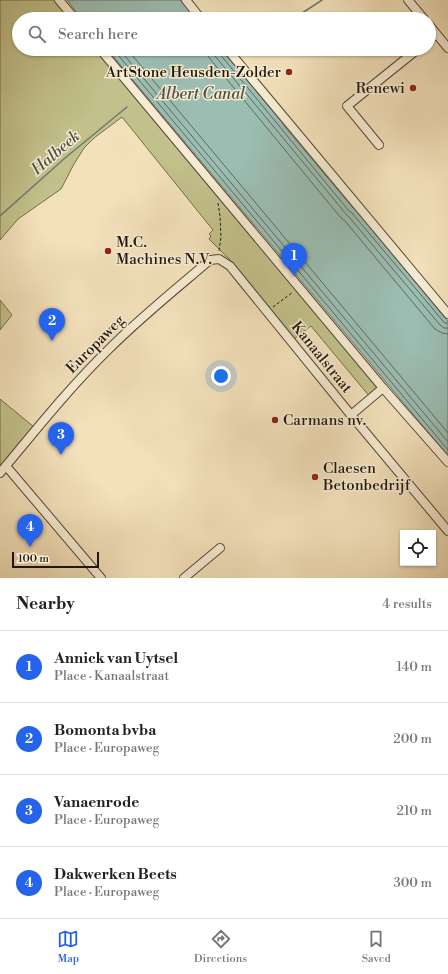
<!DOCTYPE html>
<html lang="en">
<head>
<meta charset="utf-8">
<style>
	:root { --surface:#fff; --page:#f2f2f2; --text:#222; --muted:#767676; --line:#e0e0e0; --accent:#2563eb }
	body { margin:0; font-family:"Libre Bodoni",serif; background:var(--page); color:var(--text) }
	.controls { position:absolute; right:12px; bottom:12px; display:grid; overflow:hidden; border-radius:0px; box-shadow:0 1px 3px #0004 }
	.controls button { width:36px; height:36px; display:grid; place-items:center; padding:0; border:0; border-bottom:1px solid var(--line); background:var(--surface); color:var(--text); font:20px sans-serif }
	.scale { position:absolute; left:12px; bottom:10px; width:87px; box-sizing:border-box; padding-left:4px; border:2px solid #22160a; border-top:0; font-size:11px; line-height:14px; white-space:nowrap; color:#22160a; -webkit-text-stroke:3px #f7ecd3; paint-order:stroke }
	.you { position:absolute; left:221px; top:376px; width:14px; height:14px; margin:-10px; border:3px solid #fff; border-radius:50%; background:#1a73e8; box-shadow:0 0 0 6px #1a73e833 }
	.badge { display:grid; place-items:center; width:26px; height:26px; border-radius:50%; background:var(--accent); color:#fff; font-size:13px; font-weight:700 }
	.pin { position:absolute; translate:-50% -33px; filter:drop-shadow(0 1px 2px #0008) }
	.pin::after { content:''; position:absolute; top:21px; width:14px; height:12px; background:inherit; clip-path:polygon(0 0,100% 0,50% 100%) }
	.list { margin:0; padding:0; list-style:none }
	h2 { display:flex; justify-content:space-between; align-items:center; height:52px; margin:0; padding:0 16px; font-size:17px }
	h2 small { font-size:13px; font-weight:400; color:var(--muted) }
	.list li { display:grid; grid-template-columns:26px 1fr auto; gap:12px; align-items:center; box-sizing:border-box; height:72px; padding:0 16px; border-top:1px solid var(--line) }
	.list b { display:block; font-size:15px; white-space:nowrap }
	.list p { margin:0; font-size:13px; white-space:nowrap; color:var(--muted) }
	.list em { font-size:13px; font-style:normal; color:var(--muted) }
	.icon { flex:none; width:22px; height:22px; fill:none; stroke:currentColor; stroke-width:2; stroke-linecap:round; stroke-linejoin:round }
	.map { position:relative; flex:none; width:448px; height:578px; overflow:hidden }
	.search { position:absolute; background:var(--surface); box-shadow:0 1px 3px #0004; left:12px; right:12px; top:12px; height:44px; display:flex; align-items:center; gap:10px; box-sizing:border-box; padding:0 14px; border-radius:22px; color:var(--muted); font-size:15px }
	.sheet { height:340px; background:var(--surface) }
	nav { display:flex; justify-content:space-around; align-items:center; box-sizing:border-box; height:56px; border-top:1px solid var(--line); background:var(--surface); font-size:11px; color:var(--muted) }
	nav a { display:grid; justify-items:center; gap:2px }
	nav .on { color:var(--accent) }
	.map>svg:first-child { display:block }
	.green { fill:#c2c18b; stroke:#726c4a }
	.water { fill:#9bbdb2; stroke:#6b7a6f }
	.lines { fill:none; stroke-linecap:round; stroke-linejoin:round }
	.shore { stroke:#5e6a5e; stroke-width:1 }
	.stream { stroke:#6b7a6f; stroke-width:1.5 }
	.minor-casing { stroke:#564936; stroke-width:10 }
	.path { stroke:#22160a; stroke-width:1; stroke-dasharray:3 2; stroke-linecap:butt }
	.minor { stroke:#f7ecd3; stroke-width:8 }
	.poi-dot { fill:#8f2418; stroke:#f7ecd3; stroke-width:1.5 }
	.labels { text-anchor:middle; stroke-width:3; stroke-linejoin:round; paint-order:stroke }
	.poi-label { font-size:15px; fill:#22160a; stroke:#f7ecd3; text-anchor:start }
	.street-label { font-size:15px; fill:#22160a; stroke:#f7ecd3 }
	.water-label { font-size:16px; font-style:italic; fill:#4c5045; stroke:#f7ecd3 }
</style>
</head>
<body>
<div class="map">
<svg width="448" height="578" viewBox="0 0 448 578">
	<rect width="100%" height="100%" fill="#f3e1bb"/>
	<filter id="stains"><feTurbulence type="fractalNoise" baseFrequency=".005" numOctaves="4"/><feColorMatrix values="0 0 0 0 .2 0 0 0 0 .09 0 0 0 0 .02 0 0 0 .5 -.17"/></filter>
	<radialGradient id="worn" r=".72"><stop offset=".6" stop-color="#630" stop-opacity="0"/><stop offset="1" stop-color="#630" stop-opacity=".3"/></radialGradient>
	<g class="green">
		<path d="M0,0H56L72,19H19V49H97L379,386L370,397L311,326L294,339L231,261L209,239L211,236L209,234L213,230L122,117L94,138L84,148L74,164L61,189L18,219L0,240Z"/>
		<path d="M0,300L12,315L0,330Z"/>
		<path d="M0,399L34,427L0,467Z"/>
	</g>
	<g class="water">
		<path d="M67,0H180L196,19H82Z"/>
		<path d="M107,49H221L282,122L284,126L353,208H354L448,321V456Z"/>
	</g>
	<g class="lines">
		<g class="shore">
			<path d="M113,49L448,450"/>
			<path d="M119,49L448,442"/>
			<path d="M127,49L448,433"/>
			<path d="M207,49L208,56L211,60L341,218L345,221L435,329L442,333L448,334"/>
			<path d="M213,49V53L215,56L346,214L349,217L440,325L444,328H448"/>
			<path d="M218,49L219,53L349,211L352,213L443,321L445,323H448"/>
		</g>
		<g class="stream">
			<path d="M234,19H239"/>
			<path d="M293,19L322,0"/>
			<path d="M0,216L65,158L127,107"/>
		</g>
		<defs>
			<g id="minor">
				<path d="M59,0L75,19"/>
				<path d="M186,0L201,19"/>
				<path d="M408,0L424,19"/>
				<path d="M429,25L448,48"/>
				<path d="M429,40L436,34"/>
				<path d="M100,49L383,388L351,415"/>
				<path d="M227,49L448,314"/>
				<path d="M379,145L347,106L418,49"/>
				<path d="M383,388L448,462"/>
				<path d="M6,466L101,578"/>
				<path d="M0,473C35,431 69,388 109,349C141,317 176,289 210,260L219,259L230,266L351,415L448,531"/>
				<path d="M184,578L220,548"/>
			</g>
		</defs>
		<use href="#minor" class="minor-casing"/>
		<g class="path">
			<path d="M218,203L220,216L221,237L219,251"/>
			<path d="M273,307L293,292"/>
		</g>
		<use href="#minor" class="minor"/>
	</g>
	<g class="poi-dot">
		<circle cx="289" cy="72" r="4"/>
		<circle cx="413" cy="88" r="4"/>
		<circle cx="108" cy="251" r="4"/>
		<circle cx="275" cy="420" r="4"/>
		<circle cx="315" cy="477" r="4"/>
	</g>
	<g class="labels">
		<g class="poi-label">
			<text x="281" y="77" text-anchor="end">ArtStone Heusden-Zolder</text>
			<text x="405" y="93" text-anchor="end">Renewi</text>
			<text x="116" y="247">M.C.<tspan x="116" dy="17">Machines N.V.</tspan></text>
			<text x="283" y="425">Carmans nv.</text>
			<text x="323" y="473">Claesen<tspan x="323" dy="17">Betonbedrijf</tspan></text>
		</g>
		<g class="street-label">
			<text transform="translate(95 344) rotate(-45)" y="5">Europaweg</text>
			<text transform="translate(322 357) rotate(51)" y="5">Kanaalstraat</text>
		</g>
		<g class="water-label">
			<text x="201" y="99">Albert Canal</text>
			<text transform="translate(55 152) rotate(-41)" y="6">Halbeek</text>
		</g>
	</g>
	<rect width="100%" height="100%" filter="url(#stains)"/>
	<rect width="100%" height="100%" fill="url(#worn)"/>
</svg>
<div class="controls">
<button><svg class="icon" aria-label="locate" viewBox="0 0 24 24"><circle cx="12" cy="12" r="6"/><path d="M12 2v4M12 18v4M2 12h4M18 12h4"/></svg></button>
</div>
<div class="scale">100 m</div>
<div class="you"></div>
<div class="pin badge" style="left:294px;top:276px">1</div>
<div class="pin badge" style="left:52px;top:341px">2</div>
<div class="pin badge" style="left:61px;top:455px">3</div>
<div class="pin badge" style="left:30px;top:547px">4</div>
<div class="search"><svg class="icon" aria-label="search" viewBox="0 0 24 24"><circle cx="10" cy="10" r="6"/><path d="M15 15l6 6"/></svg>Search here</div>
</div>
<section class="sheet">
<h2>Nearby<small>4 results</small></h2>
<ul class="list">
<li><span class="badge">1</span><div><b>Annick van Uytsel</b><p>Place · Kanaalstraat</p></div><em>140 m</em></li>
<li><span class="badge">2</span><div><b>Bomonta bvba</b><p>Place · Europaweg</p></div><em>200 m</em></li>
<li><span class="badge">3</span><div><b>Vanaenrode</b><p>Place · Europaweg</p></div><em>210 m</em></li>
<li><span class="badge">4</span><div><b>Dakwerken Beets</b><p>Place · Europaweg</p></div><em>300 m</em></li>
</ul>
</section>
<nav>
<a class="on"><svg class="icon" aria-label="map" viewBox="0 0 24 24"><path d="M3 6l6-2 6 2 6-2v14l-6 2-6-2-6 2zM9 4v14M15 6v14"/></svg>Map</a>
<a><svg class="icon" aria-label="directions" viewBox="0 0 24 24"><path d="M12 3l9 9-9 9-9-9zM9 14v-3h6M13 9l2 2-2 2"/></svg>Directions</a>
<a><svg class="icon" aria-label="saved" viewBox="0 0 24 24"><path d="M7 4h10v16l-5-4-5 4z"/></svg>Saved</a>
</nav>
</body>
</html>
